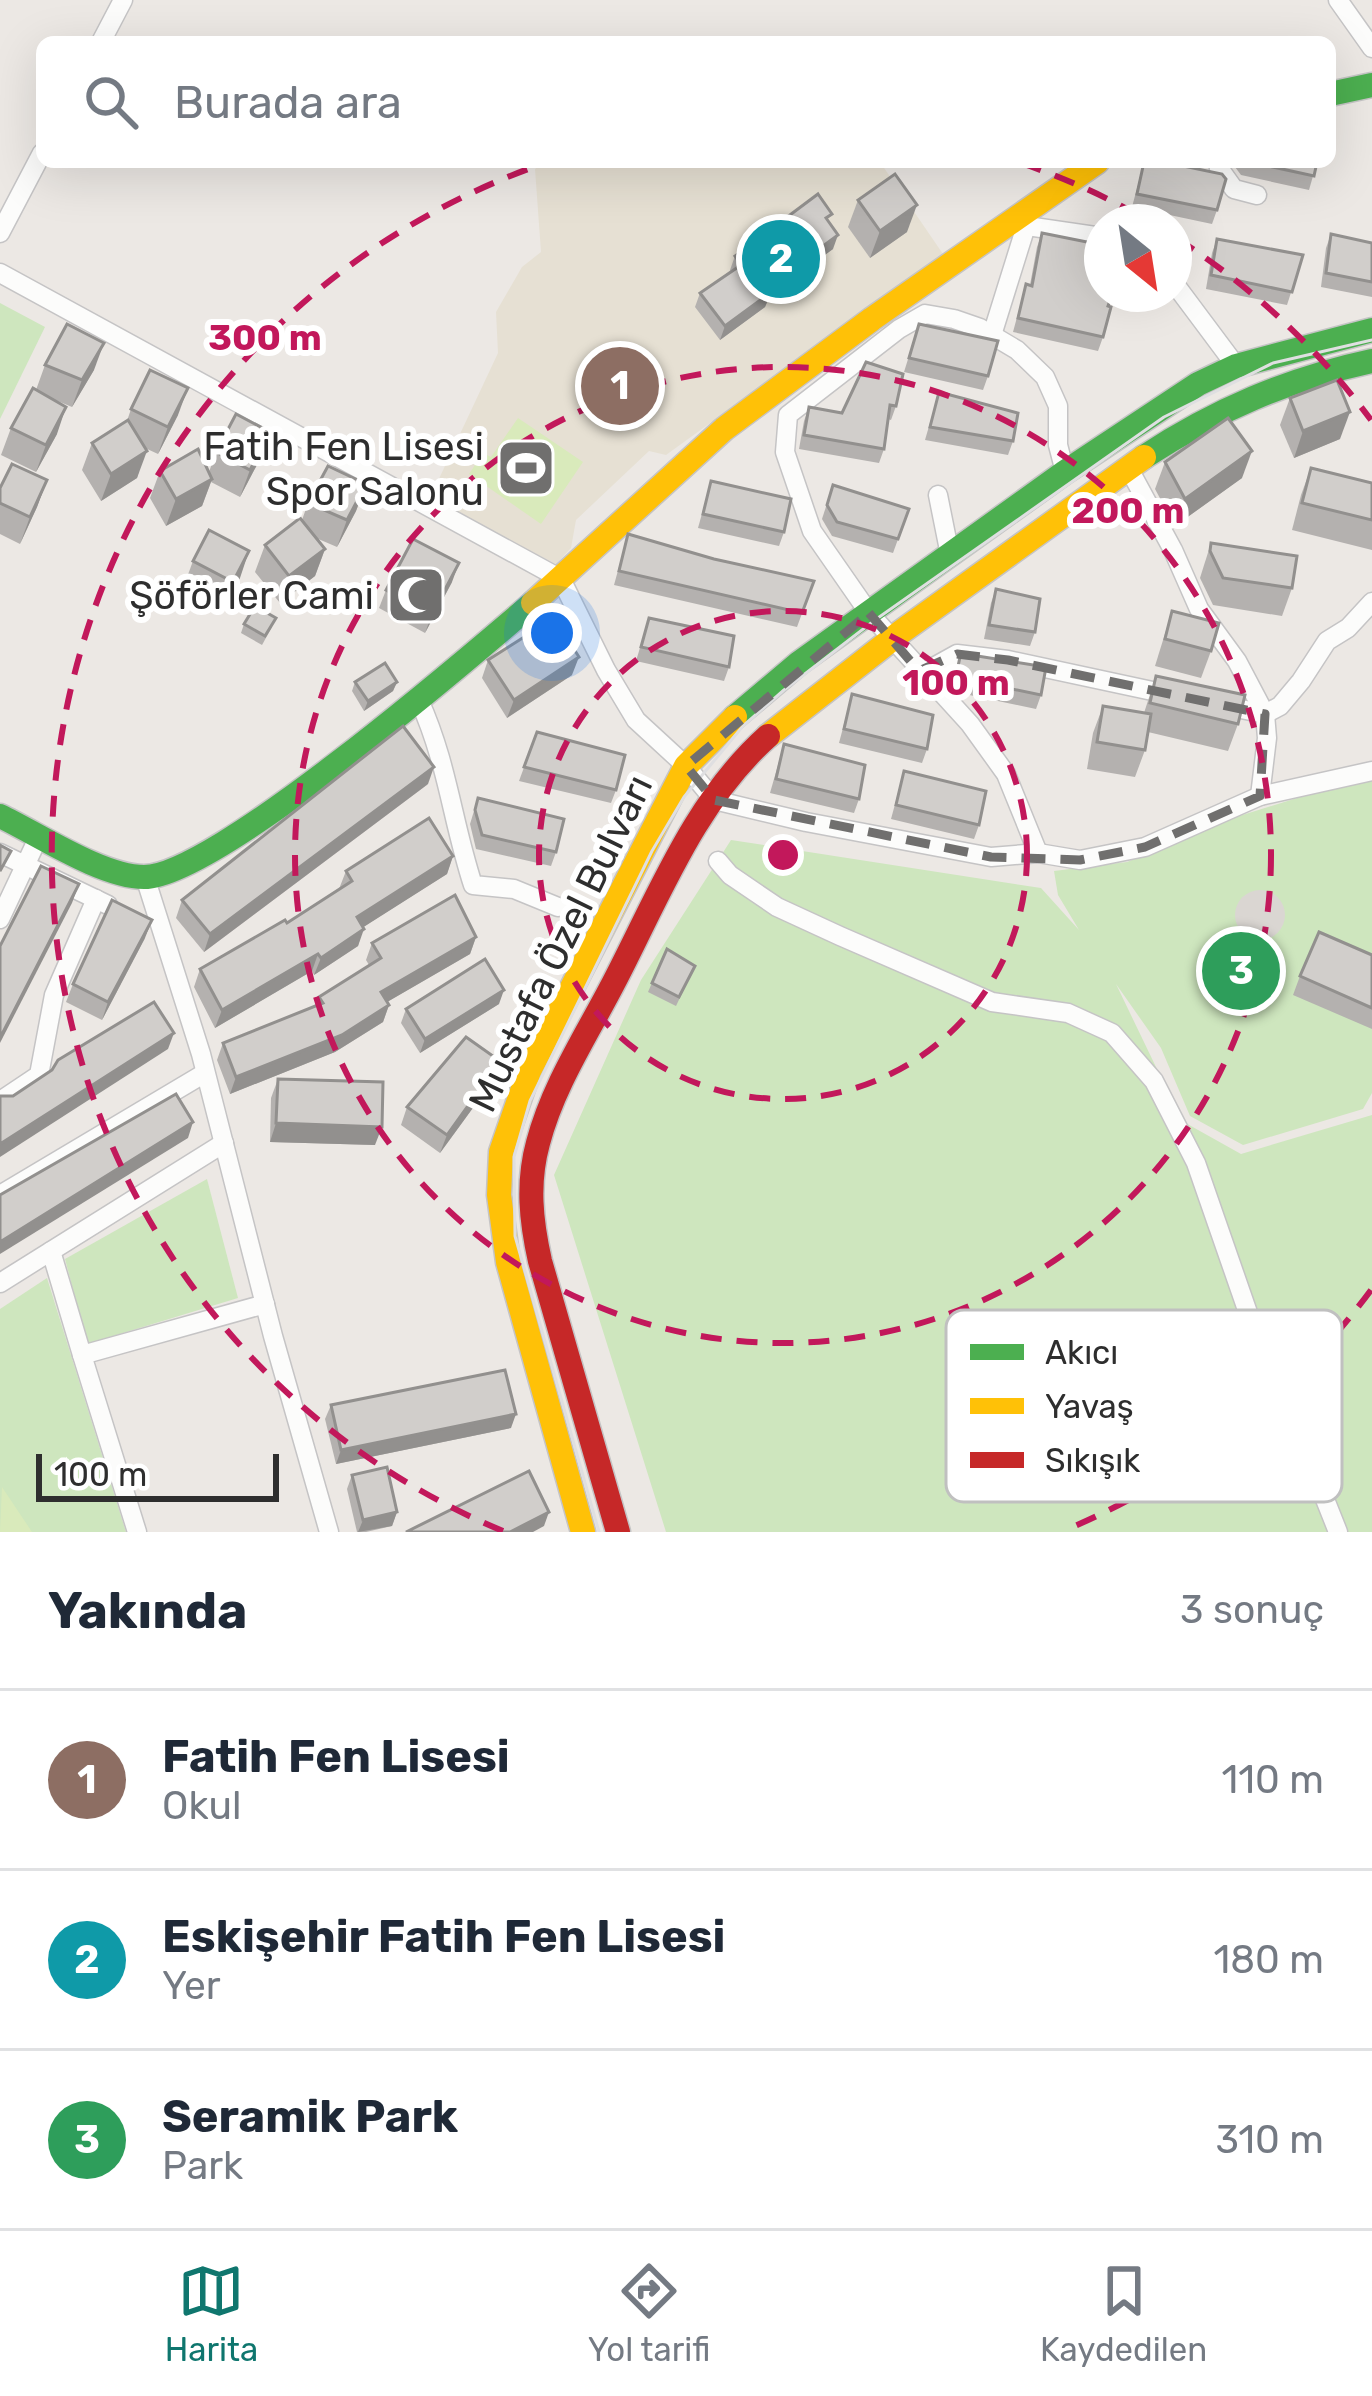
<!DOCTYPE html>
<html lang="tr">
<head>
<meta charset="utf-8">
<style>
	:root { --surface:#fff; --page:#f2f2f3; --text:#1f2937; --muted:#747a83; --line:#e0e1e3; --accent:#0f766e }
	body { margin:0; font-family:Rubik,sans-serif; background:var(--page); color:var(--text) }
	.compass { position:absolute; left:1084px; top:204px; width:108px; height:108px; border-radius:50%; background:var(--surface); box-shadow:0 12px 48px #0002; rotate:150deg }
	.scale { position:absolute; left:36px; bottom:30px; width:243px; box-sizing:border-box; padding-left:12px; border:6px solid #2e2e2e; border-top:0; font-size:33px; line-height:42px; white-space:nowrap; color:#2e2e2e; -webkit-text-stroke:9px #fff; paint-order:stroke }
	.you { position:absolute; left:552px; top:633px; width:42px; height:42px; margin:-30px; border:9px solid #fff; border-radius:50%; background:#1a73e8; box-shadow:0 0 0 18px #1a73e833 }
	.badge { display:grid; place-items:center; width:78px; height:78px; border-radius:50%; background:var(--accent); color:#fff; font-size:39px; font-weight:700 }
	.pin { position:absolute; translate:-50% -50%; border:6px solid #fff; box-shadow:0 3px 12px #0006 }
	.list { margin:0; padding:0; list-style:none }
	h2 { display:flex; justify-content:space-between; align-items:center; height:156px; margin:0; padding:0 48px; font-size:51px }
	h2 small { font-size:39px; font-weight:400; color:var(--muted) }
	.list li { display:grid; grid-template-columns:78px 1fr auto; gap:36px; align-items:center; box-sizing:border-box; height:180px; padding:0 48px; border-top:3px solid var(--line) }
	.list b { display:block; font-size:45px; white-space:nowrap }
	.list p { margin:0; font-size:39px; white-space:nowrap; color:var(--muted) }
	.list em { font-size:39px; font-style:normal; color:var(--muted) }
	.icon { flex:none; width:66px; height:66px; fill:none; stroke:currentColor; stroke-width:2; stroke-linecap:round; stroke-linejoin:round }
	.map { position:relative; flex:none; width:1372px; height:1532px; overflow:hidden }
	.search { position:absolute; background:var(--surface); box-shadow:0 12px 48px #0002; left:36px; right:36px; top:36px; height:132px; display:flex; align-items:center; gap:30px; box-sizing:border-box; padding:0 42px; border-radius:18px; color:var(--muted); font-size:45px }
	.sheet { height:696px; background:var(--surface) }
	nav { display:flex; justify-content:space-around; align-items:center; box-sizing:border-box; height:168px; border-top:3px solid var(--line); background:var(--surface); font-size:33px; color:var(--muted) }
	nav a { display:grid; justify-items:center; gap:6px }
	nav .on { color:var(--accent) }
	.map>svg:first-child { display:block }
	.education { fill:#e6e0d3 }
	.green { fill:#cee6be }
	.pitch { fill:#d9eabb }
	.plaza { fill:#dad6d2 }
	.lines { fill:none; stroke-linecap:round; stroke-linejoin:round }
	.street-casing { stroke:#c5c4c5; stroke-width:21 }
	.fast-casing { stroke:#c5c4c5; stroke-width:27 }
	.slow-casing { stroke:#c5c4c5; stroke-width:27 }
	.jam-casing { stroke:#c5c4c5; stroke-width:27 }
	.street { stroke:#fcfcfb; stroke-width:18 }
	.fast { stroke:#4caf50; stroke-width:24 }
	.slow { stroke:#ffc107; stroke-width:24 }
	.jam { stroke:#c62828; stroke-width:24 }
	.tram { stroke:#dfdfe1; stroke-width:3 }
	.wall { fill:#b4b1af }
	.shaded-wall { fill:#92908e }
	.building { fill:#d1cecb; stroke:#92908e; stroke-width:3 }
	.marked { fill:none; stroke:#706f6e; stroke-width:9; stroke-dasharray:24 15; stroke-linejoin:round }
	.ring { fill:none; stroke:#c2185b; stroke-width:6; stroke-dasharray:21 15 }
	.labels { text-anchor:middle; stroke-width:12; stroke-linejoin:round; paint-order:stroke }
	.poi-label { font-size:39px; fill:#2e2e2e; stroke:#fff; text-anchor:end }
	.street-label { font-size:39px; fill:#2e2e2e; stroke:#fff }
	.key { fill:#fff; stroke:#c0c0c0; stroke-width:3 }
	.key-label { font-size:33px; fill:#2e2e2e }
	.centre { fill:#c2185b; stroke:#fff; stroke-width:6 }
	.ring-label { font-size:36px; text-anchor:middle; font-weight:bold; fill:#c2185b; stroke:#fff; stroke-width:12; stroke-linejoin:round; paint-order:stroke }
</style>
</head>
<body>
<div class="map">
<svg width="1372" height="1532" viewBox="0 0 1372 1532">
	<rect width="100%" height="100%" fill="#ece8e4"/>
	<path class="education" d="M545,162H880L943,254L666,455L649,451L576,520L571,548L556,564L429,500L498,353L496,312L522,267L541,252L535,169Z"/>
	<g class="green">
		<path d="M0,303L45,327L0,419Z"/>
		<path d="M1372,780V1093L1363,1109L1243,1145L1190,1116L1161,1048L1116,984L1182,1121L1241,1154L1372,1115V1532H666L554,1175L641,980L731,840L1041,888L1079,930L1058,895L1054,871L1127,862L1236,817L1332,787Z"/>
		<path d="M207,1179L238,1298L87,1344L65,1259Z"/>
		<path d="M47,1278L126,1532H0V1309Z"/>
	</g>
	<g class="pitch">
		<path d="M518,418L583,462L541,524L469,474L483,453L491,457Z"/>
		<path d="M2,1486V1487L32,1532H0Z"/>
	</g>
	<circle class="plaza" cx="1260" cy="915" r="25"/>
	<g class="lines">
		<defs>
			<g id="street">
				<path d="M1338,0L1372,48"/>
				<path d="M101,42L123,0"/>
				<path d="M1222,162L1219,168L1234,189L1257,195"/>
				<path d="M1014,224L1102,237"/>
				<path d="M0,233L42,153"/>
				<path d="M0,273L561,579L606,670L636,720L686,766L714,800L806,822L991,857L1038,853L1080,860L1145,847L1260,796L1372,771"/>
				<path d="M1174,283L1236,366"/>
				<path d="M992,335L1026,226"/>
				<path d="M1129,469L1173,550L1199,609L1237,661L1265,714L1267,738L1260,796"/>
				<path d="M938,495L950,555"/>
				<path d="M921,674L957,654L1008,660L1171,695"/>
				<path d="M419,700C448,764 452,821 473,885L514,889L558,907"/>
				<path d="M1222,705L1265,714L1280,706L1301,681L1327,641L1348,628L1372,602"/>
				<path d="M0,853L108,905"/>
				<path d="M1038,853L1006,774L970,724L869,613L812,531L785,452L788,415L899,329L925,314L954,319L980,328L1017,350L1045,377L1058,406V445L1065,472"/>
				<path d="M718,861L730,875L777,907L840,936L992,1002L1068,1013L1112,1033L1154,1081L1196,1163L1287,1425L1311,1464L1338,1532"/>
				<path d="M145,877L201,1054L273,1336L329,1532"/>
				<path d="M0,919L39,836"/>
				<path d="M0,1101L39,1075L54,995L96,899"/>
				<path d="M0,1195L205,1073"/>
				<path d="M51,1251L82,1355L265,1304"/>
				<path d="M0,1283L224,1143"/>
				<path d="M82,1355L137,1532"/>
			</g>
			<g id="fast">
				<path d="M1330,94L1372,85"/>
				<path d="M1144,457C1216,410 1288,379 1372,361"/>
				<path d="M735,717L799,663L1065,472L1198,384L1236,366L1372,330"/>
				<path d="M0,816C38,834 102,877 144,877C215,877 470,657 533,603"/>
			</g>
			<g id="slow">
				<path d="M533,603L724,429L872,319L1097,162"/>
				<path d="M768,736L901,632L1144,457"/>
				<path d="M583,1532L508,1262L499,1195L501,1152L529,1071L686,766L735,717"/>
			</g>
			<path id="jam" d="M618,1532L540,1261C531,1221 527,1183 538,1143C553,1086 586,1036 613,984C658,898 694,802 768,736"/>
		</defs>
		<use href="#street" class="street-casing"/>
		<use href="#fast" class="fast-casing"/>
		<use href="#slow" class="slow-casing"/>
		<use href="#jam" class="jam-casing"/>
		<use href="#street" class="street"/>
		<use href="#fast" class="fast"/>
		<use href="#slow" class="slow"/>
		<use href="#jam" class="jam"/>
		<path class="tram" d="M599,1532L515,1236L514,1157L530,1101L652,851L684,797L743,726L784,690L875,620L1164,417L1273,363L1372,340"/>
	</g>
	<g class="wall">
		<path d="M1144,162L1217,210L1212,224L1132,207Z"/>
		<path d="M1235,162H1317L1309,190L1241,175L1235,167Z"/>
		<path d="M858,200L907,232L870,258L848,227Z"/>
		<path d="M829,222L833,249L770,295L765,307L720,340L695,307L700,293L731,272L730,270L735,256Z"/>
		<path d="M1042,233L1108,306L1103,337L1098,351L1013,332L1026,284L1030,285L1037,247Z"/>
		<path d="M1331,234L1372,243V297L1321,287L1326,248Z"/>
		<path d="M1217,239L1303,255L1287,305L1206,289L1212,253Z"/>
		<path d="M919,324L988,376L983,390L904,372Z"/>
		<path d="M45,365L94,370L72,407L48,397L57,434L36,472L1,455L11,428L36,390Z"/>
		<path d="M903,374L896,406L891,420L888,419L884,449L879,463L799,449L804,421L809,407L842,413Z"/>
		<path d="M939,392L1013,441L1008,455L925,440Z"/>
		<path d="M1290,398L1340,439L1294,458L1280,425Z"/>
		<path d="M131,409L178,415L158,454L145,448L137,478L101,501L82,470L92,443L127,421Z"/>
		<path d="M270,432L260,459L240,497L211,482L202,506L166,526L150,498L160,471L209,472L216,452Z"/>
		<path d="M1165,462L1242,478L1175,526L1155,489Z"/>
		<path d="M1311,468L1372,483V550L1292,530L1301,495Z"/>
		<path d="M47,480L37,507L20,544L0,534V488Z"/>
		<path d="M711,481L784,532L779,546L698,528Z"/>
		<path d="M366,484L356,511L337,547L316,538L325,549L315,576L280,603L255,572L265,545L302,520L308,503Z"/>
		<path d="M833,485L909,509L893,553L832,536L822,519Z"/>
		<path d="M628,534L714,559L814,581L797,627L614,585Z"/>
		<path d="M1211,543L1292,588L1282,616L1213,605L1200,578Z"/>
		<path d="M193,561L240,578L223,609L183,588Z"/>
		<path d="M452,582L425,633L379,608L386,590Z"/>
		<path d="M996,589L1035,632L1030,646L984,639L991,603Z"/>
		<path d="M1172,611L1211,651L1201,678L1155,666Z"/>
		<path d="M649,618L729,667L724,681L636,661Z"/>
		<path d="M244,624L272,627L262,645L241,633Z"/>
		<path d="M960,657L1041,695L1036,709L960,693L952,685Z"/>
		<path d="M488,660L572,675L507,718L482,678Z"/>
		<path d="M1156,676L1238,724L1228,751L1148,732L1145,750L1135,777L1087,769L1093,733L1103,706L1144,713Z"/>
		<path d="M355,682H397L393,691L364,711L352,691Z"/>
		<path d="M852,694L927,749L922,763L839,743Z"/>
		<path d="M537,732L616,790L611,803L519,781Z"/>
		<path d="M784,744L859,799L854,813L770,793Z"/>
		<path d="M904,771L979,825L974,839L891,819Z"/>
		<path d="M428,784L204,952L176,918L182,900Z"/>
		<path d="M478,798L556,852L551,866L476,849L470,824Z"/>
		<path d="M453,856L447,874L363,927L358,946L314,975L312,971L215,1028L194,987L200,969L287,923L339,889L346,871Z"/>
		<path d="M476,937L470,954L387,1002L389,1005L383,1022L335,1052L230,1094L217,1060L223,1043L315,1006L319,997L369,965L366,960L372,943Z"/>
		<path d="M145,938L102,1020L66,1002L73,984Z"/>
		<path d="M667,949L695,966L676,1006L648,992Z"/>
		<path d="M1372,955V1029L1293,995L1300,976Z"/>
		<path d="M499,1004L420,1053L401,1023L406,1009Z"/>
		<path d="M500,1061L494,1079L440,1153L401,1125L407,1107Z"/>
		<path d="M278,1079L375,1145L270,1142L271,1098Z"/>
		<path d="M331,1405L511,1428L336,1464L325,1419Z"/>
		<path d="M352,1475L397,1512L392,1526L366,1532H357L347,1489Z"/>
	</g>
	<g class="shaded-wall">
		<path d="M917,205L907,232L870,258L880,231Z"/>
		<path d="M838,235L833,249L770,295L765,307L720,340L725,326L766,288Z"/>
		<path d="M104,343L94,370L72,407L82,380Z"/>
		<path d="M188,388L178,415L158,454L168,427Z"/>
		<path d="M66,407L57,434L36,472L46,445Z"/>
		<path d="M1350,412L1340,439L1294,458L1303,431Z"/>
		<path d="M270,432L260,459L240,497L250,470Z"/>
		<path d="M147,451L137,478L101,501L111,474Z"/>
		<path d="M1252,451L1242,478L1175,526L1185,499Z"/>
		<path d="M212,479L202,506L166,526L176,499Z"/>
		<path d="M47,480L37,507L20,544L30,517Z"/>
		<path d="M366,484L356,511L337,547L347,520Z"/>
		<path d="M325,549L315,576L280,603L289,576Z"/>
		<path d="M249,551L240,578L223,609L233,582Z"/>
		<path d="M459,563L452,582L425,633L432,614Z"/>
		<path d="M579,657L572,675L507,718L514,700Z"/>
		<path d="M397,682L393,691L364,711L368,701Z"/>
		<path d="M434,767L428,784L204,952L210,934Z"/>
		<path d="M453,856L447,874L351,935L357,917Z"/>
		<path d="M79,884L72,903L0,1043V1038Z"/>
		<path d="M152,920L145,938L102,1020L108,1002Z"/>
		<path d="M364,929L358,946L314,975L321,958Z"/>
		<path d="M476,937L470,954L375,1009L381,992Z"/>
		<path d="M318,954L312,971L215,1028L222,1010Z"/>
		<path d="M504,990L499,1004L420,1053L425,1039Z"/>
		<path d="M389,1005L383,1022L335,1052L230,1094L236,1077Z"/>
		<path d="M174,1033L168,1049L0,1157V1144Z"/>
		<path d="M500,1061L494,1079L440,1153L447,1135Z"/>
		<path d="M193,1122L188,1138L0,1254V1242Z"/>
		<path d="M276,1123L382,1127L375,1145L270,1142Z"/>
		<path d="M516,1414L511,1428L336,1464L341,1450Z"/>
		<path d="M397,1512L392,1526L358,1532L363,1520Z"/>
		<path d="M549,1512L544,1526L533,1532H510Z"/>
	</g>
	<g class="building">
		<path d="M1144,162H1164L1222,174L1226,179L1217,210L1137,194Z"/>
		<path d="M1250,162H1317L1314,176Z"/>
		<path d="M895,174L917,205L880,231L858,200Z"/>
		<path d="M818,194L832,214L826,218L838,235L766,288L770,293L725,326L700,293L741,265L735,256Z"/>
		<path d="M1042,233L1102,245V294H1112L1108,306L1111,307L1103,337L1018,318L1026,284L1032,286Z"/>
		<path d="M1331,234L1372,243V282L1326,273Z"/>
		<path d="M1217,239L1303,255L1292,292L1211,275Z"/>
		<path d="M67,324L104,343L82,380L45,365Z"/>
		<path d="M919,324L998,341L988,376L909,358Z"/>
		<path d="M866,362L903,374L896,406L890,405L884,449L804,435L809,407L842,413Z"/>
		<path d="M150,370L188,388L168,427L131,409Z"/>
		<path d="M1337,380L1350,412L1303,431L1290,398Z"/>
		<path d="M33,388L66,407L46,445L11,428Z"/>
		<path d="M939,392L1018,413L1013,441L930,427Z"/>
		<path d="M236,414L270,432L250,470L216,452Z"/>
		<path d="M1228,418L1252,451L1185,499L1165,462Z"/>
		<path d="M128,420L147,451L111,474L92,443Z"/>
		<path d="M198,449L212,479L176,499L160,471Z"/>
		<path d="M12,464L47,480L30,517L0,503V488Z"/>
		<path d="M328,466L366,484L347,520L308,503Z"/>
		<path d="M1311,468L1372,483V520L1302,503Z"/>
		<path d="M711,481L791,499L784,532L703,514Z"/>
		<path d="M833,485L909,509L898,539L837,522L827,505Z"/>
		<path d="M300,518L325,549L289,576L265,545Z"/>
		<path d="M209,530L249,551L233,582L193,561Z"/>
		<path d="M628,534L714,559L814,581L802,613L619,571Z"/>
		<path d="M413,539L459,563L432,614L386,590Z"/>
		<path d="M1211,543L1297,556L1292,588L1223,578L1210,551Z"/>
		<path d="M996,589L1040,599L1035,632L989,625Z"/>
		<path d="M255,606L276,618L265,636L244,624Z"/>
		<path d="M1172,611L1219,623L1211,651L1165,639Z"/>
		<path d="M554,618L579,657L514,700L488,660Z"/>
		<path d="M649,618L734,636L729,667L641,647Z"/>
		<path d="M965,654L1046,667L1041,695L965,679L957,671L960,657Z"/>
		<path d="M385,663L397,682L368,701L355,682Z"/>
		<path d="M1156,676L1245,695L1238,724L1150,703Z"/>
		<path d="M852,694L933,715L927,749L844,729Z"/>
		<path d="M1103,706L1151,714L1145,750L1097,742Z"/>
		<path d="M403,726L434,767L210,934L182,900Z"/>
		<path d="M537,732L625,755L616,790L524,767Z"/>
		<path d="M784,744L865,765L859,799L776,779Z"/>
		<path d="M904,771L986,791L979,825L896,805Z"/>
		<path d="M478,798L564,819L556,852L482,835L475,810Z"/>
		<path d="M429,818L453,856L357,917L364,929L321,958L318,954L222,1010L200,969L285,920L287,923L352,881L346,871Z"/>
		<path d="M0,845L11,851L0,871Z"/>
		<path d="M41,866L79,884L0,1038V946Z"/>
		<path d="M455,895L476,937L381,992L389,1005L342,1035L236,1077L223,1043L323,1003L319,997L381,958L372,943Z"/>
		<path d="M112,900L152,920L108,1002L73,984Z"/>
		<path d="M1319,932L1372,955V1008L1300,976Z"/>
		<path d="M667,949L695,966L679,997L652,983Z"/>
		<path d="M485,959L504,990L425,1039L406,1009Z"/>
		<path d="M154,1002L174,1033L0,1144V1096H13L52,1070L58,1060Z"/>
		<path d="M466,1037L500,1061L447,1135L407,1107Z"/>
		<path d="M278,1079L383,1082L382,1127L276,1123Z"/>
		<path d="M176,1094L193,1122L0,1242V1195Z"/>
		<path d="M505,1370L516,1414L341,1450L331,1405Z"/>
		<path d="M387,1467L397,1512L363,1520L352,1475Z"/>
		<path d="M529,1471L549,1512L510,1532H406Z"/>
	</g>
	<path class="marked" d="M869,613L919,671L957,654L1008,660L1265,714L1260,796L1145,847L1080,860L991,857L714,800L686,766Z"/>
	<g class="ring">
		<circle cx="783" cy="855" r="244"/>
		<circle cx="783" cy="855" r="488"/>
		<path d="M1371 1290A732 732 0 0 1 1063 1531M503 1531A732 732 0 0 1 545 163M1021 163A732 732 0 0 1 1149 221M1176 238A732 732 0 0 1 1371 420"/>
	</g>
	<defs>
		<symbol id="stadium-square" viewBox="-11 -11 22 22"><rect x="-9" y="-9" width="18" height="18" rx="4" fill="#706f6e" stroke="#fff"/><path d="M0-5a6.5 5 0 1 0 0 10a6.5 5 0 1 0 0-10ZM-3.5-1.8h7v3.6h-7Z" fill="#fff"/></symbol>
		<symbol id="mosque-square" viewBox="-11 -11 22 22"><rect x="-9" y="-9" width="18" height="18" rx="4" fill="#706f6e" stroke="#fff"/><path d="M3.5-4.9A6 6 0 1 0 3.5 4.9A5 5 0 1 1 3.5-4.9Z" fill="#fff"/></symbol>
	</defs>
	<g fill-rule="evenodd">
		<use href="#stadium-square" x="493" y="435" width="66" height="66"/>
		<use href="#mosque-square" x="383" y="562" width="66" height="66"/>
	</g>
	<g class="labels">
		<g class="poi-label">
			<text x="484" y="460">Fatih Fen Lisesi<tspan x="484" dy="45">Spor Salonu</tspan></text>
			<text x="374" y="609">Şöförler Cami</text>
		</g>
		<g class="street-label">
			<text transform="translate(560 943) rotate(-64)" y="14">Mustafa Özel Bulvarı</text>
		</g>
	</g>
	<rect x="946" y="1310" width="396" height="192" rx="18" class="key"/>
	<rect x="970" y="1344" width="54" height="16" fill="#4caf50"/>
	<rect x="970" y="1398" width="54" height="16" fill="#ffc107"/>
	<rect x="970" y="1452" width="54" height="16" fill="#c62828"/>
	<g class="key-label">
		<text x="1045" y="1364">Akıcı</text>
		<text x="1045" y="1418">Yavaş</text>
		<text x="1045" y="1472">Sıkışık</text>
	</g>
	<circle cx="783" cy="855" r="18" class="centre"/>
	<g class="ring-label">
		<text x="265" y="350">300 m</text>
		<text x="1128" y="523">200 m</text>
		<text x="956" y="695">100 m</text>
	</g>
</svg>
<svg class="compass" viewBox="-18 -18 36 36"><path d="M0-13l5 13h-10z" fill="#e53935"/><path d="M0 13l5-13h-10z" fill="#747a83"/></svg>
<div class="scale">100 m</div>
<div class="you"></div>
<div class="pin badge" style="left:620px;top:386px;background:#8d6e63">1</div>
<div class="pin badge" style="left:781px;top:259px;background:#0f9aa8">2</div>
<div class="pin badge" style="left:1241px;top:971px;background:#2e9e5b">3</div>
<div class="search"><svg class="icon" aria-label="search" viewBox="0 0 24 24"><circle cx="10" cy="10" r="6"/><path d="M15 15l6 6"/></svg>Burada ara</div>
</div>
<section class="sheet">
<h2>Yakında<small>3 sonuç</small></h2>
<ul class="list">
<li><span class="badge" style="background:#8d6e63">1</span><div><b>Fatih Fen Lisesi</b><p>Okul</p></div><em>110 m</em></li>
<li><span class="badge" style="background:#0f9aa8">2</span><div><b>Eskişehir Fatih Fen Lisesi</b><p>Yer</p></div><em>180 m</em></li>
<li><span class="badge" style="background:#2e9e5b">3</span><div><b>Seramik Park</b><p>Park</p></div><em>310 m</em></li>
</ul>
</section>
<nav>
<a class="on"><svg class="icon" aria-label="map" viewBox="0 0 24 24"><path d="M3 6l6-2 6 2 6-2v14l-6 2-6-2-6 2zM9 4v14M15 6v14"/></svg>Harita</a>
<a><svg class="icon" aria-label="directions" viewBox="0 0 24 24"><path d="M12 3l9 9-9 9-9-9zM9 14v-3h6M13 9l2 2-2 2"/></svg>Yol tarifi</a>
<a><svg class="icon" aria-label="saved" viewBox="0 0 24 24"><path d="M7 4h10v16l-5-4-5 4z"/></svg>Kaydedilen</a>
</nav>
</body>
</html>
